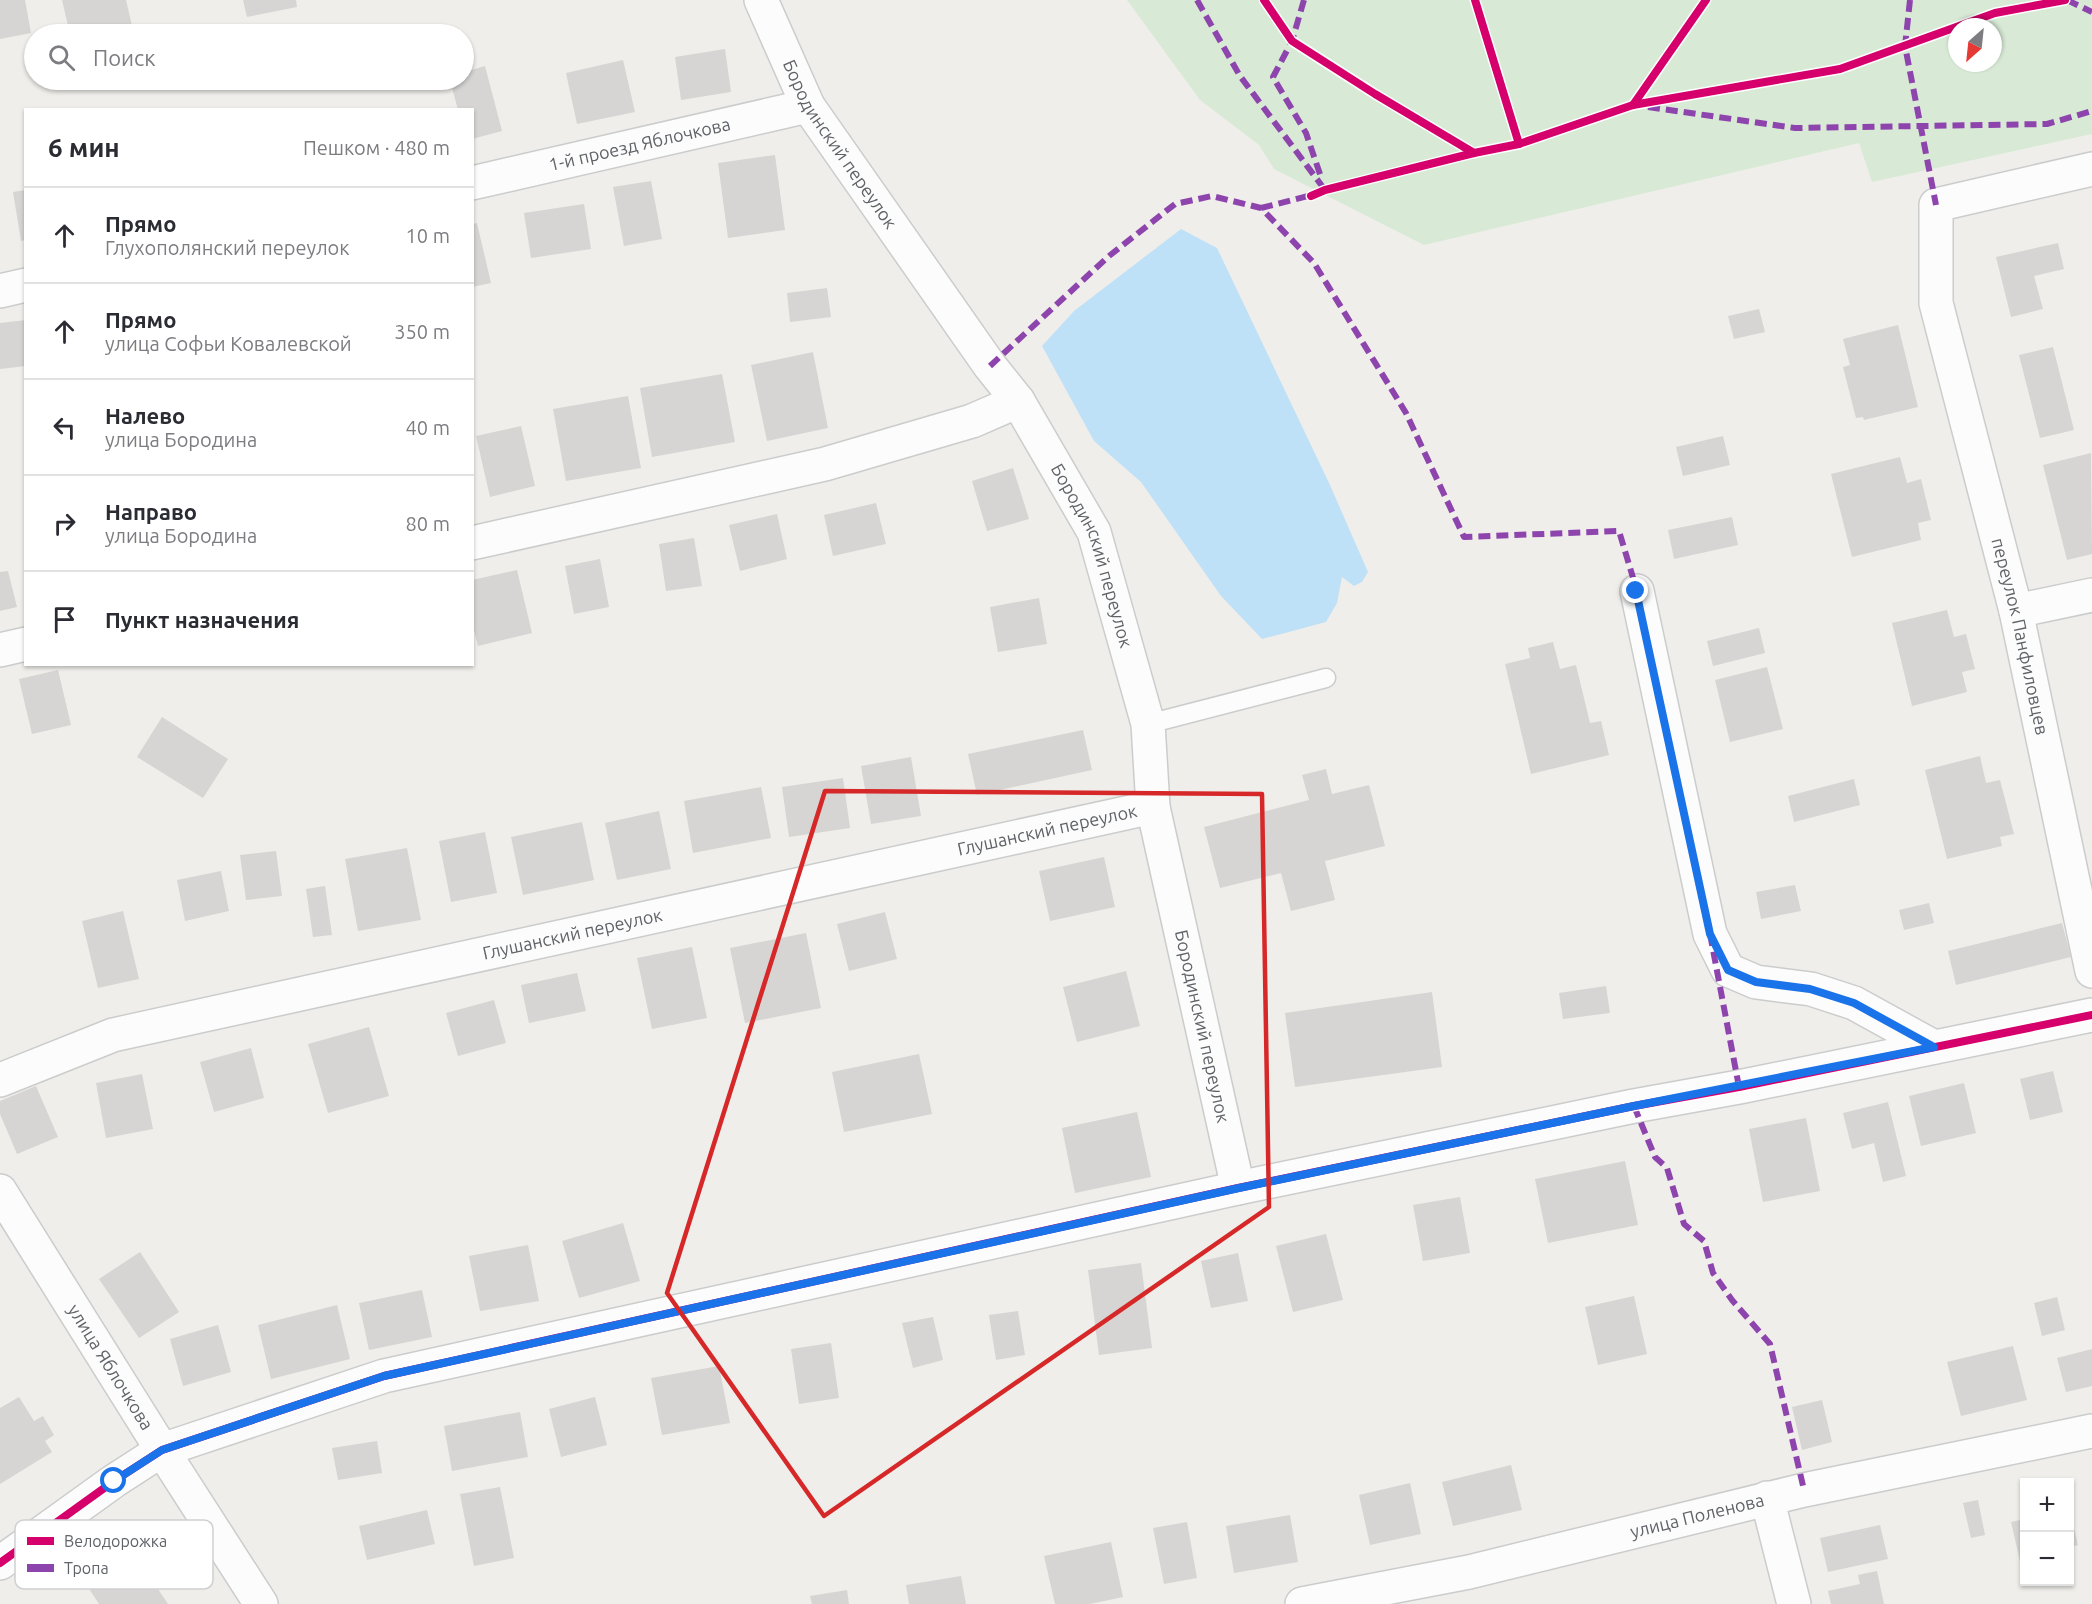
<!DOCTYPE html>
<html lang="ru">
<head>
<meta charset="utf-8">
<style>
	:root { --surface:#fff; --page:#f7f7f7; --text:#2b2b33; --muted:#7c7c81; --line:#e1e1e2 }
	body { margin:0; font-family:Ubuntu,sans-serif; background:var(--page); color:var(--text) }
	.controls { position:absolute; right:18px; bottom:18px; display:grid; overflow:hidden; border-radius:0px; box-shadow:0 2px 4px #0004 }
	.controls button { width:54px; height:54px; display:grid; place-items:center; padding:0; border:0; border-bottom:2px solid var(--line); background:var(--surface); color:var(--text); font:30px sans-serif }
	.compass { position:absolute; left:1948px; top:18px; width:54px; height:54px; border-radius:50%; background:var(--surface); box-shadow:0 2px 4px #0004; rotate:207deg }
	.stop { position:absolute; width:18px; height:18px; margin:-14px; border:4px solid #1a73e8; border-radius:50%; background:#fff }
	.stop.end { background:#1a73e8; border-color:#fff; box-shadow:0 2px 6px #0008 }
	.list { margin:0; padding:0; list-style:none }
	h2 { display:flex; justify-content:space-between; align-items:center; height:78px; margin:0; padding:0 24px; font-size:26px }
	h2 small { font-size:20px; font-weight:400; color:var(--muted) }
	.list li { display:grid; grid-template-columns:39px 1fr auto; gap:18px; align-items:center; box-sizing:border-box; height:96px; padding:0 24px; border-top:2px solid var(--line) }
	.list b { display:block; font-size:22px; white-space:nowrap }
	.list p { margin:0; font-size:20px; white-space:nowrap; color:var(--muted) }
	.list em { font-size:20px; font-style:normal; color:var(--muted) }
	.icon { flex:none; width:33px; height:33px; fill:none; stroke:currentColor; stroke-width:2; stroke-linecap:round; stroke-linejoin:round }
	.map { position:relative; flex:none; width:2092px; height:1604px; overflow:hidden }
	.search { position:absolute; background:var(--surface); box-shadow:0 2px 4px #0004; left:24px; top:24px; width:450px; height:66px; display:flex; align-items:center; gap:15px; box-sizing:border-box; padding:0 21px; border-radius:33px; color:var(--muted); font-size:22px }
	.panel { position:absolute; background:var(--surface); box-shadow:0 2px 4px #0004; left:24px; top:108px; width:450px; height:558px; border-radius:0px }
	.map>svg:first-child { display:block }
	.green { fill:#d8ead6; fill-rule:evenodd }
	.water { fill:#bfe1f8 }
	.building { fill:#d6d5d3 }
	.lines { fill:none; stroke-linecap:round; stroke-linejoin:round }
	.service-casing { stroke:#cbcccc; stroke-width:21 }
	.minor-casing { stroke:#cbcccc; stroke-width:36 }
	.service { stroke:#fdfcfc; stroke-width:18 }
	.minor { stroke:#fdfcfc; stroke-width:33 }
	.quiet { stroke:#8e44ad; stroke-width:6; stroke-dasharray:12 6; stroke-linecap:butt }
	.cycleway-casing { stroke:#fff; stroke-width:11 }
	.cycleway { stroke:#d6006c; stroke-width:8 }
	.route { stroke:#1a73e8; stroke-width:8 }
	.marked { fill:none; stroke:#d62828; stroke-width:4.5; stroke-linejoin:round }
	.labels { text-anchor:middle; stroke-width:5; stroke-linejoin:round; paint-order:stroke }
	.street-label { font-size:18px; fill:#5f6368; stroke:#fff }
	.key { fill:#fff; stroke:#cfd0d2; stroke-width:1.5 }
	.key-label { font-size:16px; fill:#5f6368 }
</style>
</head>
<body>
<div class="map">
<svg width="2092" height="1604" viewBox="0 0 2092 1604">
	<rect width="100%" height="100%" fill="#efeeea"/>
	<path class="green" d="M1127,0H2092V134L1872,182L1859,143L1424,245L1274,169L1259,145L1200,100ZM1957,27H1993V63H1957Z"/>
	<path class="water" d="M1181,229L1217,248L1330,485L1368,572L1362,582L1354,586L1342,577L1337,603L1326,622L1262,639L1221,596L1141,482L1094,441L1042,346L1074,311Z"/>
	<g class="building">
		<path d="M0,0H25L31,33L0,39Z"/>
		<path d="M62,0H126L133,30L114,34H70Z"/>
		<path d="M243,0H296L297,7L247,17Z"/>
		<path d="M725,49L731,92L681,100L675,57Z"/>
		<path d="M623,60L635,112L577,124L566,73Z"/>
		<path d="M485,66L502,131L472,139V110H458L450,80H464V72Z"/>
		<path d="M775,155L785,230L728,238L718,163Z"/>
		<path d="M651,181L662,239L624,246L613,187Z"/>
		<path d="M26,190V240L21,241L13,192Z"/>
		<path d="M584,204L591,249L531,258L524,213Z"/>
		<path d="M477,223L491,283L472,287V224Z"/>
		<path d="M2058,243L2064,269L2034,276L2043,309L2011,317L1996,257Z"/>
		<path d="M827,288L831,317L790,322L787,293Z"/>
		<path d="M1759,309L1765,332L1734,339L1728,316Z"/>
		<path d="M26,320V366L0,369V323Z"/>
		<path d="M1898,325L1918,407L1864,420L1863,417L1856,418L1843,367L1850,365L1843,339Z"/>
		<path d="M2053,347L2074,430L2040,438L2019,355Z"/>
		<path d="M813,352L828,428L767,441L751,365Z"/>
		<path d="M722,374L735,442L652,457L640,388Z"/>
		<path d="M628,396L641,468L566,481L553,409Z"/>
		<path d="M521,426L535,486L490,497L476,436Z"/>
		<path d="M1723,436L1730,465L1683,476L1676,447Z"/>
		<path d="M2091,453L2092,554L2067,560L2043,465Z"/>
		<path d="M1900,457L1907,483L1921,479L1931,520L1918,523L1921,540L1852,557L1831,474Z"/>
		<path d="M1013,468L1029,519L987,531L972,481Z"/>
		<path d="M876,503L886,544L833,556L824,515Z"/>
		<path d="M777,514L787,559L740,571L729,525Z"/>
		<path d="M1732,517L1738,545L1674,559L1668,530Z"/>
		<path d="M694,538L702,586L666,591L659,544Z"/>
		<path d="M600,559L609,607L574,614L565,566Z"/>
		<path d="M517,570L532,633L478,646L472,622V580Z"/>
		<path d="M8,571L17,607L0,611V572Z"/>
		<path d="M1039,598L1047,644L998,652L990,607Z"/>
		<path d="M1947,610L1954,637L1966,634L1975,669L1962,672L1967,692L1912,706L1892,623Z"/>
		<path d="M1759,628L1765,653L1713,666L1707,641Z"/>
		<path d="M1553,642L1560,669L1576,665L1590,723L1601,721L1609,755L1531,774L1505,664L1530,658L1528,648Z"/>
		<path d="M1767,667L1783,729L1730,742L1715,680Z"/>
		<path d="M58,670L71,725L32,734L19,679Z"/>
		<path d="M162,717L228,759L203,798L137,757Z"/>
		<path d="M1083,730L1092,770L977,795L968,754Z"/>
		<path d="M1980,756L1986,783L2000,780L2014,834L2000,837L2002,846L1947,859L1925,770Z"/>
		<path d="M911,757L921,816L871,824L861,766Z"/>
		<path d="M1326,769L1332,794L1369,785L1385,846L1325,861L1335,900L1291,911L1281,873L1220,888L1204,827L1309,800L1302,775Z"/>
		<path d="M843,778L850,828L789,837L782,787Z"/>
		<path d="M1854,779L1860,805L1794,822L1788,796Z"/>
		<path d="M761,787L771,838L693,853L684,801Z"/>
		<path d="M659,811L671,869L617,880L605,823Z"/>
		<path d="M582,822L594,880L523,895L511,837Z"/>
		<path d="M485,832L497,893L451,902L439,841Z"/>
		<path d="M407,848L421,920L358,931L345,859Z"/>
		<path d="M276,851L282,896L246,900L240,855Z"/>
		<path d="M1104,857L1115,907L1050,921L1039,871Z"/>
		<path d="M221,871L229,911L185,921L177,880Z"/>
		<path d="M1795,885L1801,911L1761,919L1756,892Z"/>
		<path d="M325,886L332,935L313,937L306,889Z"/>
		<path d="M1929,903L1934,923L1904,930L1899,910Z"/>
		<path d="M123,911L139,979L98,988L82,921Z"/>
		<path d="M885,912L897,959L849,971L837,924Z"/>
		<path d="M2062,923L2071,957L1956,985L1948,951Z"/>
		<path d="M806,933L821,1008L745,1023L730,948Z"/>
		<path d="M692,947L707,1018L652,1029L637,958Z"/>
		<path d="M1126,971L1140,1026L1077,1042L1063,987Z"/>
		<path d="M577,973L586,1011L529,1023L521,985Z"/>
		<path d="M1606,986L1610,1013L1563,1019L1559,993Z"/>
		<path d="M1432,992L1442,1067L1295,1087L1285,1013Z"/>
		<path d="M494,1000L506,1043L458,1056L446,1013Z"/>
		<path d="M369,1027L389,1096L328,1113L308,1044Z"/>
		<path d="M251,1048L264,1098L214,1112L200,1062Z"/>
		<path d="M919,1054L932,1114L844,1132L832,1072Z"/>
		<path d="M2053,1071L2063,1112L2030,1120L2020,1079Z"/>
		<path d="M142,1074L153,1129L106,1138L96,1083Z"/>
		<path d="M1964,1083L1976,1133L1921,1146L1909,1096Z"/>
		<path d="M36,1086L58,1137L17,1154L0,1114V1101Z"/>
		<path d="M1888,1102L1906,1176L1883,1182L1874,1143L1852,1149L1843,1113Z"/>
		<path d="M1137,1112L1151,1177L1075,1193L1062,1128Z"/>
		<path d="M1806,1118L1820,1191L1763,1202L1749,1129Z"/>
		<path d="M1625,1161L1638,1225L1548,1243L1535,1179Z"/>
		<path d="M1460,1197L1470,1253L1423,1261L1413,1205Z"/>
		<path d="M623,1223L640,1281L579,1298L562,1241Z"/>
		<path d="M1326,1234L1343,1300L1293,1312L1276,1246Z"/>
		<path d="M528,1245L539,1301L480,1311L469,1256Z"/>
		<path d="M140,1252L179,1312L139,1338L99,1279Z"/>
		<path d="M1238,1253L1248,1301L1211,1308L1201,1261Z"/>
		<path d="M1141,1263L1152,1348L1099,1355L1088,1270Z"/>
		<path d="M422,1290L432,1337L369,1350L359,1303Z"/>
		<path d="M1634,1296L1647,1354L1598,1365L1585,1307Z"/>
		<path d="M2057,1297L2065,1330L2042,1336L2034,1303Z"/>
		<path d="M337,1305L350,1359L271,1379L258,1325Z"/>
		<path d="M1018,1311L1025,1355L996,1360L989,1315Z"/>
		<path d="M933,1317L943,1360L913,1368L902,1323Z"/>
		<path d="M218,1325L231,1372L183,1386L170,1339Z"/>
		<path d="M831,1343L839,1398L799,1404L791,1349Z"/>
		<path d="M2013,1346L2027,1400L1961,1416L1947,1362Z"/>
		<path d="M2092,1349V1386L2066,1392L2057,1358Z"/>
		<path d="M719,1366L730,1423L662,1435L651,1378Z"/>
		<path d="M19,1397L34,1421L43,1416L54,1435L45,1441L52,1452L0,1484V1408Z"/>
		<path d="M595,1397L607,1445L561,1457L549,1409Z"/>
		<path d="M1822,1400L1832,1442L1802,1450L1792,1407Z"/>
		<path d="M520,1412L528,1457L452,1471L444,1426Z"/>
		<path d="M377,1441L382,1473L338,1480L332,1448Z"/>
		<path d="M1511,1465L1522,1510L1453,1526L1442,1482Z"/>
		<path d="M1410,1483L1421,1534L1370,1545L1359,1495Z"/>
		<path d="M500,1487L514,1558L474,1566L460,1494Z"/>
		<path d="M1978,1500L1985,1535L1971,1538L1963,1503Z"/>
		<path d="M427,1510L435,1544L367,1560L359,1526Z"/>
		<path d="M1290,1515L1298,1562L1234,1573L1226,1526Z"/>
		<path d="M2024,1519V1560L2020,1561L2011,1522Z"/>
		<path d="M2070,1520H2072L2078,1545L2070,1547Z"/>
		<path d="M1187,1522L1197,1578L1164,1584L1153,1528Z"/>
		<path d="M1880,1525L1888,1559L1828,1572L1820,1538Z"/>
		<path d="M1111,1542L1123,1597L1090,1604H1055L1044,1556Z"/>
		<path d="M132,1550L168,1604H99L84,1581Z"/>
		<path d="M1877,1571L1884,1604H1831L1828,1591L1860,1584L1858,1575Z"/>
		<path d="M961,1576L966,1604H909L906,1585Z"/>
		<path d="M847,1590L849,1604H812L810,1596Z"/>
	</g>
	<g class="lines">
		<defs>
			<path id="service" d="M1148,724L1326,678"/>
			<g id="minor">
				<path id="s1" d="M761,0L808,106L990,366L1018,401L1094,532L1148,724L1153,807L1238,1188"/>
				<path id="s2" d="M2092,169L1936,205V303L2016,611L2092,971"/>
				<path id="s3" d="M472,183L808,106"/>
				<path d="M0,291L26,285"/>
				<path d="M472,543L825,464L972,421L1018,401"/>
				<path d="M1637,591L1710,934L1728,970L1756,982L1811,989L1854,1003L1934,1047"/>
				<path d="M2016,611L2092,595"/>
				<path d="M0,650L26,644"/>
				<path id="s4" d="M0,1080L113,1035L1153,807"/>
				<path id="s5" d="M0,1191L162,1450L261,1604"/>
				<path d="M1767,1498L1794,1604"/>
				<path d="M0,1563L114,1481L162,1450L384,1376L1238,1188L1634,1106L1739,1087L2092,1015"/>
				<path id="s6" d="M1302,1604L1469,1572L1804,1490L2092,1431"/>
			</g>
		</defs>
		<use href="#service" class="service-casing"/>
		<use href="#minor" class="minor-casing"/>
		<use href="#service" class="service"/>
		<use href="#minor" class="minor"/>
		<g class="quiet">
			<path d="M1197,0L1240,76L1325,190"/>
			<path d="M1304,0L1292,41L1273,77L1306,133L1322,180"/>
			<path d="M1910,0L1905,46L1936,205"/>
			<path d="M2067,0L2092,12"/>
			<path d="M1648,107L1795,128L2047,124L2092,111"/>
			<path d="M1261,208L1316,194"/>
			<path d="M990,366L1109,256L1175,204L1212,196L1261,208L1314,263L1406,413L1464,537L1619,531L1637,591"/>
			<path d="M1710,934L1739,1087"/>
			<path d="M1634,1106L1655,1157L1667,1168L1684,1224L1704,1241L1713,1273L1732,1300L1770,1344L1804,1490"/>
		</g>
		<defs>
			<g id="cycleway">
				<path d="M1264,0L1292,41L1375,94L1474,153"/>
				<path d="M1475,0L1519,144"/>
				<path d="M1633,105L1706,0"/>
				<path d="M1311,196L1325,190L1474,153L1519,144L1633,105L1840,69L1995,13L2065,0"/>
				<path d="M0,1563L114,1481L162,1450L384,1376L1238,1188L1634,1106L1739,1087L2092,1015"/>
			</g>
		</defs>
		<use href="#cycleway" class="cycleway-casing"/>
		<use href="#cycleway" class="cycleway"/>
	</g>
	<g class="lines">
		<path class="route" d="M114,1481L162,1450L384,1376L1239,1188L1634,1106L1934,1047L1854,1003L1810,989L1756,982L1728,970L1710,934L1636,591"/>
	</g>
	<path class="marked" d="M825,791L1262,794L1269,1207L824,1516L667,1293Z"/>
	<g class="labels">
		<g class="street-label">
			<text dy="6" stroke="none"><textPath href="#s3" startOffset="172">1-й проезд Яблочкова</textPath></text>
			<text dy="6" stroke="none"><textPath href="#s1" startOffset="165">Бородинский переулок</textPath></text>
			<text dy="6" stroke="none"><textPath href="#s1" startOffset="651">Бородинский переулок</textPath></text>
			<text dy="6" stroke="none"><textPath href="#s2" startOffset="602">переулок Панфиловцев</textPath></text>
			<text dy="6" stroke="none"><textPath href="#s4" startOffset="1078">Глушанский переулок</textPath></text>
			<text dy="6" stroke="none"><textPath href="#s4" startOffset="592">Глушанский переулок</textPath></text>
			<text dy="6" stroke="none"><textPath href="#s1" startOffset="1137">Бородинский переулок</textPath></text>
			<text dy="6" stroke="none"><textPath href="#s5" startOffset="208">улица Яблочкова</textPath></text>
			<text dy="6" stroke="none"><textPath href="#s6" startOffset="405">улица Поленова</textPath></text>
		</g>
	</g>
	<rect x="15" y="1520" width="198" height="69" rx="9" class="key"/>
	<rect x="27" y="1537" width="27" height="8" fill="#d6006c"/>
	<rect x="27" y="1564" width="27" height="8" fill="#8e44ad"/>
	<g class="key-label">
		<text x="64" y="1547">Велодорожка</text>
		<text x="64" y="1574">Тропа</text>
	</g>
</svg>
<div class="controls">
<button>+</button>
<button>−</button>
</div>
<svg class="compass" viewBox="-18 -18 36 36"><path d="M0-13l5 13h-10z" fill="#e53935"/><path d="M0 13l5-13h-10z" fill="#7c7c81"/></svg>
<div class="stop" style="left:114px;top:1481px"></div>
<div class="stop end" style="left:1636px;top:591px"></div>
<div class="search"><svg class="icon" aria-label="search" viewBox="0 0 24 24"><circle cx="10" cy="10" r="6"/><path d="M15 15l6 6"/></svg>Поиск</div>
<section class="panel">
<h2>6 мин<small>Пешком · 480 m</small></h2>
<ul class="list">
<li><svg class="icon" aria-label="ahead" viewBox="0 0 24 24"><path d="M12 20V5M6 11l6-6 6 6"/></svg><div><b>Прямо</b><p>Глухополянский переулок</p></div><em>10 m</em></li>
<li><svg class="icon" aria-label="ahead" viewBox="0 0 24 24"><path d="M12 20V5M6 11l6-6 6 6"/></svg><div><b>Прямо</b><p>улица Софьи Ковалевской</p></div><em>350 m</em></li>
<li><svg class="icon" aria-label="left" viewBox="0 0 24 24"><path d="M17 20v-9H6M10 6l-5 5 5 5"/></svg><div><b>Налево</b><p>улица Бородина</p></div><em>40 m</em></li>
<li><svg class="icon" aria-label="right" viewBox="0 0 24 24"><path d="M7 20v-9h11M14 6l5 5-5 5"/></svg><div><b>Направо</b><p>улица Бородина</p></div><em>80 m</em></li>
<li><svg class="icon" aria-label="arrive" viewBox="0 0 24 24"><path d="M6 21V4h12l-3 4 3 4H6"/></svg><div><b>Пункт назначения</b></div></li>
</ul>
</section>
</div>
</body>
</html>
